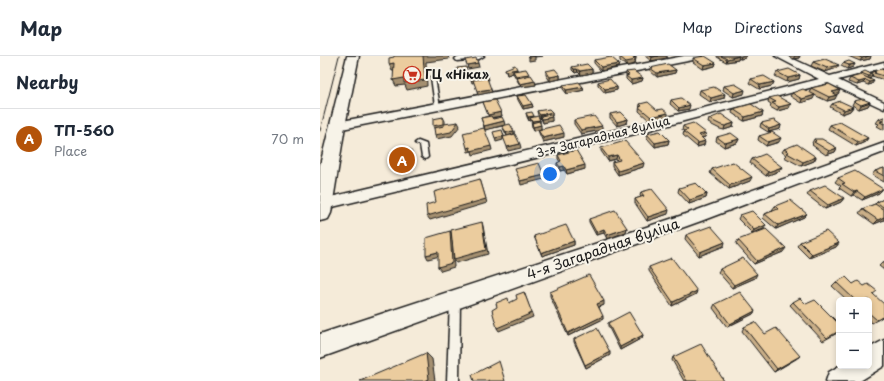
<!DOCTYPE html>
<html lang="en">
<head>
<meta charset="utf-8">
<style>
	:root { --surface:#fff; --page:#f6f6f7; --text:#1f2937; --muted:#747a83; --line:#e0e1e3; --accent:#b45309 }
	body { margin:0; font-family:"Playpen Sans",sans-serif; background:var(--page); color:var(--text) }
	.controls { position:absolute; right:12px; bottom:12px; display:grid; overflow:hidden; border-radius:6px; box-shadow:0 2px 6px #0003 }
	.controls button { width:36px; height:36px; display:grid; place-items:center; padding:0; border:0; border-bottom:1px solid var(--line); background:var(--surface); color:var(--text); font:20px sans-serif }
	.you { position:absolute; left:230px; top:118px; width:14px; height:14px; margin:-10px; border:3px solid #fff; border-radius:50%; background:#1a73e8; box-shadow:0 0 0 6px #1a73e833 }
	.badge { display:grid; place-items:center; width:26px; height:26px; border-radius:50%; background:var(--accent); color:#fff; font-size:13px; font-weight:700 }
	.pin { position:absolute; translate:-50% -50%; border:2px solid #fff; box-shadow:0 1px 4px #0006 }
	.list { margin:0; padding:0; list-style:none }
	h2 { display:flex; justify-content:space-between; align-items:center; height:52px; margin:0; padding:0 16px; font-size:17px }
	h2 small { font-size:13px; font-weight:400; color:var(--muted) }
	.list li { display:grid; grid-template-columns:26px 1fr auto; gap:12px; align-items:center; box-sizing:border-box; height:60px; padding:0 16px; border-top:1px solid var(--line) }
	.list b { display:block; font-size:15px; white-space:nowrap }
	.list p { margin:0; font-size:13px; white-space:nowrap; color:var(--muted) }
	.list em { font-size:13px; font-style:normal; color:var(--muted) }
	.map { position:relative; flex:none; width:564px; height:325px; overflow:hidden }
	header { display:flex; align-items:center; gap:24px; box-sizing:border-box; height:56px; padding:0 20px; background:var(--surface); border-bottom:1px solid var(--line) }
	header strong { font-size:19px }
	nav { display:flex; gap:22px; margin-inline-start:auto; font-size:14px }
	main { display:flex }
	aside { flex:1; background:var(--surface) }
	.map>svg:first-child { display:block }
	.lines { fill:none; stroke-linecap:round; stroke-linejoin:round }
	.service-casing { stroke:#1c1c1c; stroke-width:3 }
	.minor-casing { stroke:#1c1c1c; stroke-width:3 }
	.primary-casing { stroke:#1c1c1c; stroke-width:3 }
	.service { fill:#f7f3e8; fill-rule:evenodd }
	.minor { fill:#f7f3e8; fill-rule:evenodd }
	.primary { fill:#f7f3e8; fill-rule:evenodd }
	.tram { stroke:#1c1c1c; stroke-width:1 }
	.wall { fill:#caaf88; stroke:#1c1c1c }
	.shaded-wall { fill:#a48f6f; stroke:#1c1c1c }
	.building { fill:#ebcc9e; stroke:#1c1c1c }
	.labels { text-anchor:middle; stroke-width:4; stroke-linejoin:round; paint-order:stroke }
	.far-poi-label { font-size:12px; font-weight:bold; fill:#1c1c1c; stroke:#f7f3e8; text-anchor:start }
	.far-street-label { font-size:12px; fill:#1c1c1c; stroke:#f7f3e8 }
	.street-label { font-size:14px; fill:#1c1c1c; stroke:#f7f3e8 }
</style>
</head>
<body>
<header>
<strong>Map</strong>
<nav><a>Map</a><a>Directions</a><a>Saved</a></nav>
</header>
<main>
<aside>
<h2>Nearby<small></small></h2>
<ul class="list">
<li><span class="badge">A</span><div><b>ТП-560</b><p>Place</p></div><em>70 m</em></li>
</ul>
</aside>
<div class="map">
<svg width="564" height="325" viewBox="0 0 564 325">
	<rect width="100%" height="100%" fill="#f5ebd9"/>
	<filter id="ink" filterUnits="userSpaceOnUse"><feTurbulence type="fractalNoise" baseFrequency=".025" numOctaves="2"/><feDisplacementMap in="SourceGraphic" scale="8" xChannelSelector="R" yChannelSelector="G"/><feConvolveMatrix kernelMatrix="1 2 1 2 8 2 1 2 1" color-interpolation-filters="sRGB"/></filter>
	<g filter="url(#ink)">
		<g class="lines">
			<defs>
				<g id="service">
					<path d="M111,21L115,22L120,51L115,50Z"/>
					<path d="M98,85L106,88L108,101L107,102L105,103L102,101L100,89L95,87Z"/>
					<path d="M135,239L138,241L140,244L139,325H127L130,244L132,241Z"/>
				</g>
				<g id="minor">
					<path d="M141,0H164L159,3L137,5L135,3L137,1Z"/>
					<path d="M364,0H383L378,3L17,74L13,73L11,70L13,67L17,66Z"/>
					<path d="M455,0H467L510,20L564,6V12L518,24L564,46V53L508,27L311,79L0,154V144L2,143L304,72L499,23Z"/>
					<path d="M564,87V96L381,165L0,302V278L369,157Z"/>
					<path d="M564,284V310L540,325H506L509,316L519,310H549V292Z"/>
				</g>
				<path id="primary" d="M27,0H39L25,70L11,157L8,163L0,165V109Z"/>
			</defs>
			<use href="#service" class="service-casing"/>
			<use href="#minor" class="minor-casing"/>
			<use href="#primary" class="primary-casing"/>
			<use href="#service" class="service"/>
			<use href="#minor" class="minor"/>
			<use href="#primary" class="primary"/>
			<path class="tram" d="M0,75L19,0"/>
		</g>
		<g class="wall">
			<path d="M325,0H347V2L331,5Z"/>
			<path d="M397,0H426L425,2L420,3L418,2V4L406,6L397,1Z"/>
			<path d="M469,0H480L479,2L473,3L469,1Z"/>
			<path d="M528,0H551L550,3L540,5Z"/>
			<path d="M300,1H316L315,8L306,10L300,5Z"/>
			<path d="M373,2L396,7L395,10L383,13L373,6Z"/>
			<path d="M274,4L299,8L298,11L281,15L274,7Z"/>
			<path d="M493,6L517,12L505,16L491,10Z"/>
			<path d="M523,7L535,8L533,11L527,13L521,10Z"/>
			<path d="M252,11L272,13V17L261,19L258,16L255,17L252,14Z"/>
			<path d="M330,12L356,14L355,17L337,21L330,15Z"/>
			<path d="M185,13L197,14L209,20L216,29L201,31L193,17L187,19Z"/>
			<path d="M564,14V24L552,20L551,22L549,23L552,28L548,29L543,27L537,29L528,26L530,22L540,19L541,17L551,18L553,15Z"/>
			<path d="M226,15L240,19V23L230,25L226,19Z"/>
			<path d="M306,16L323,22L322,25L311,28L306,23Z"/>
			<path d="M457,16L480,19L479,23L467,26L455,20Z"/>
			<path d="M431,23L454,26L452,30L439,33L429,27Z"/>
			<path d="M278,26L297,31V34L285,37L278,29Z"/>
			<path d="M243,29L263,31L264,34L247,38L243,33Z"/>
			<path d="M404,30L424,38L413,41L403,34Z"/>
			<path d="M491,32L520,34L518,38H515V43L507,45L490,37L493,43L481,47L470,40L472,37L489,36Z"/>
			<path d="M380,34L404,42L390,46L379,38Z"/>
			<path d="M197,40L212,48L213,51L203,53L198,44Z"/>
			<path d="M449,42L469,52L457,55L450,51L451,48L448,46Z"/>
			<path d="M351,44L369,53L358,55L350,48Z"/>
			<path d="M534,45L550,46L548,50L539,53L532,49Z"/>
			<path d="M163,46L181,56L182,60L172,62L173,63L185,69L194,75V78L187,80L182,70L165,74L161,62L169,60Z"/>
			<path d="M320,48L337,54L348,61L330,65L319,55Z"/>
			<path d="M512,48L533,51L530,55L522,58L510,51Z"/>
			<path d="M413,53L443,56L442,60L424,65L412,57Z"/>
			<path d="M217,55L232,56V60H231L232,65L223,67L221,62L220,63L218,59Z"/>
			<path d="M206,57L220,64V68L221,73L244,81L223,86L219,77L218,74L214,75L212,71L211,64L209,65L207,61Z"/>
			<path d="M290,58L308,63L307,67L297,70L290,62Z"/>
			<path d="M564,61V74L557,70L559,68L556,67L559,63Z"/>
			<path d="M389,63L414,67L413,71L404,74L400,73L388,67Z"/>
			<path d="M254,64L282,74L261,78L254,68Z"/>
			<path d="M441,67L461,69L460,73L448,76L440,71Z"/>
			<path d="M510,69L548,82L545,86L536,90L508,73Z"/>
			<path d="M363,70L386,77L385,81L382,82L384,89L377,91L363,79L364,75L362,74Z"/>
			<path d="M327,78L349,84L348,88L335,91L327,82Z"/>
			<path d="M439,80L459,86L446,90L438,84Z"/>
			<path d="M397,81L419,83L417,87L404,91L396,85Z"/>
			<path d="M494,83L517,92L515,96L506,99L492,89L493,88L492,87Z"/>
			<path d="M281,92L323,111L298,119L292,110V106L298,105L296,103L288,105L281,95Z"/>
			<path d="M464,93L496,101L494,105L481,110L464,101L466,99L462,96Z"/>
			<path d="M238,99L265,113L247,118L244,114L240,115L237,111V107L240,106L238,103Z"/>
			<path d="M432,103L462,111L459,115L446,120L430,107Z"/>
			<path d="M564,112V126L552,119L555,115Z"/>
			<path d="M392,113L430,125L409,133L390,117Z"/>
			<path d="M518,122L559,137L542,144L534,139L531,140L519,132L521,130L515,126Z"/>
			<path d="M359,132L387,138L386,142L369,148L358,136Z"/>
			<path d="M490,135L524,142L521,146L505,153L487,139Z"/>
			<path d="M321,136L348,158L327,165L315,147V143L321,141L320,140Z"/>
			<path d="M564,143V164L554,168L539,157L542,153L555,148L557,146Z"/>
			<path d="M455,150L487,158L484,161L456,173L443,162L445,158L453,154H452Z"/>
			<path d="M420,159L444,173L432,177L418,163Z"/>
			<path d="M269,163L307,172L306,176L287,183L284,177L276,179L269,166Z"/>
			<path d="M366,179L404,190L379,200L365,183Z"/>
			<path d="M214,180L254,185V189L222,200Z"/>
			<path d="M418,184L463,196L434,208L416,188Z"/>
			<path d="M480,186L519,187L516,191L489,202L477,190Z"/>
			<path d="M564,205V214L559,210Z"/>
			<path d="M329,211L376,238L352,250L329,215Z"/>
			<path d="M400,213L435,222L412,232L398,216Z"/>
			<path d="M516,226L533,228L553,238L564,260L552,267L549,264V244H527L512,230Z"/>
			<path d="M230,236L284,249L279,251L283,263L248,280L230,240Z"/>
			<path d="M473,246L486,248L519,276L503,285L470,249Z"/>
			<path d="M395,248L435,255L433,258L407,271L393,252Z"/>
			<path d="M288,267L323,279L322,282L300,294L288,270Z"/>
			<path d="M424,271L445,278L480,300L454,316L422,275Z"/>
			<path d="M254,283L290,299L266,312L254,286Z"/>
			<path d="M353,301L404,325H364L352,304Z"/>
		</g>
		<g class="shaded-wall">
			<path d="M103,0H128L129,3L106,6L107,30L87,34L85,29L76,30L73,24Z"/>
			<path d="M215,0H223L215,1Z"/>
			<path d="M215,0V4L209,5V1Z"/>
			<path d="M339,0H347V2L331,5L332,1Z"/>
			<path d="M419,0L418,4L406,6L407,3Z"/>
			<path d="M421,0H426L425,2L420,3Z"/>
			<path d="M475,0H480L479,2L473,3Z"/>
			<path d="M549,0H551L550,3L540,5L542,2Z"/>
			<path d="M316,1L315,8L306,10V6L313,2Z"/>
			<path d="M74,7L77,14L72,15L69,8Z"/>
			<path d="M158,7L159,11L148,13L147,9Z"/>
			<path d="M396,7L395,10L383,13L384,9Z"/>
			<path d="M299,8L298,11L281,15V11Z"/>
			<path d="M535,8L533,11L527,13L529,9Z"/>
			<path d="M519,9L517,12L505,16L507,12Z"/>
			<path d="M197,13L198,17L193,15V17L187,19L186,15Z"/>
			<path d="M254,13H257L258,16L255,17Z"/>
			<path d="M272,13V17L261,19L260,15Z"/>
			<path d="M356,14L355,17L337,21V17Z"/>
			<path d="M147,15L149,18L139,20L138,16Z"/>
			<path d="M209,18L210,21L197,22V23L196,20Z"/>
			<path d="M240,19V23L230,25V21Z"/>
			<path d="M480,19L479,23L467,26L468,22Z"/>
			<path d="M553,19L551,22L547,23L549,20Z"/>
			<path d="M168,20L169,24L152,27L151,23Z"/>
			<path d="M323,22L322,25L311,28V24Z"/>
			<path d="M546,24L543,27L537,29L539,26Z"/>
			<path d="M215,25L216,29L201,31L200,28Z"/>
			<path d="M554,25L552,28L548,29L550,26Z"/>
			<path d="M454,26L452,30L439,33L440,29Z"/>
			<path d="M263,31L264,34L247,38L246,34Z"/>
			<path d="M297,31V34L285,37V33Z"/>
			<path d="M171,33L172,36L158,39L157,35Z"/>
			<path d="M425,34L424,38L413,41L414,37Z"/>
			<path d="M520,34L518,38L510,40L512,36Z"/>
			<path d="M405,38L404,42L390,46L391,42Z"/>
			<path d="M495,39L493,43L481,47L482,43Z"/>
			<path d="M517,39L515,43L507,45L509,41Z"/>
			<path d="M550,46L548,50L539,53L541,49Z"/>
			<path d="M212,48L213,51L203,53V50Z"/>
			<path d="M471,48L469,52L457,55L459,51Z"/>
			<path d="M370,49L369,53L358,55L359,52Z"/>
			<path d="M533,51L530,55L522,58L524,54Z"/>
			<path d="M181,56L182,60L169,62L168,59Z"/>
			<path d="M232,56V60L222,62L221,60V62L220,63V59Z"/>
			<path d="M443,56L442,60L424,65L425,61Z"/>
			<path d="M348,57V61L330,65L331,61Z"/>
			<path d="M214,60L215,63L210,62L211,64L209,65L208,61Z"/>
			<path d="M123,61L125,65V72L115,74L113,70Z"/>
			<path d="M232,61V65L223,67L222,63Z"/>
			<path d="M308,63L307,67L297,70V66Z"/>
			<path d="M220,64V67L213,69L212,65Z"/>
			<path d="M184,65L185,69L165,74L164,70Z"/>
			<path d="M138,66L140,70L132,80L116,83L115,79Z"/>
			<path d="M414,67L413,71L404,74L405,70Z"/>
			<path d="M221,69V73L214,75L213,71Z"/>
			<path d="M461,69L460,73L448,76L449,73Z"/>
			<path d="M282,70V74L261,78V74Z"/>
			<path d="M194,75V78L187,80L186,76Z"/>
			<path d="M244,77V81L223,86V82Z"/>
			<path d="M386,77L385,81L378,83L379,79Z"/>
			<path d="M184,80L185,84L183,81V84L176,86L175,82Z"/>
			<path d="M461,82L459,86L446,90L448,86Z"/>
			<path d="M548,82L545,86L536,90L538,86Z"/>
			<path d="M419,83L417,87L404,91L405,87Z"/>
			<path d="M349,84L348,88L335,91V87Z"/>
			<path d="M385,85L384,89L377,91L378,87Z"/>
			<path d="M200,88L201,92L188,95L187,91Z"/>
			<path d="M171,90L172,94L153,99L152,95L148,96L147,92L150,91Z"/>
			<path d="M517,92L515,96L506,99L509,95Z"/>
			<path d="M90,93L92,97V106L72,110L69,107Z"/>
			<path d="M297,99L296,103L288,105V101Z"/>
			<path d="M496,101L494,105L481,110L483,106Z"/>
			<path d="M324,107L323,111L298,119V115Z"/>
			<path d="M265,109V113L247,118L246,114Z"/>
			<path d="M244,110V114L240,115V111Z"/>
			<path d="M462,111L459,115L446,120L448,116Z"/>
			<path d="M224,119V123L201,129L200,125Z"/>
			<path d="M432,121L430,125L409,133L410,129Z"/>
			<path d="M160,123L167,147L110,164L107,160Z"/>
			<path d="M563,133L559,137L542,144L545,141Z"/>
			<path d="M537,135L534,139L531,140L534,136Z"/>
			<path d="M387,138L386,142L369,148L370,144Z"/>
			<path d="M524,142L521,146L505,153L508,149Z"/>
			<path d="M349,154L348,158L327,165L328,161Z"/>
			<path d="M487,158L484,161L456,173L458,169Z"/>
			<path d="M564,161V164L554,168L558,164Z"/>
			<path d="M162,166L163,170L168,198L136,207L134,203Z"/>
			<path d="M446,169L444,173L432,177L434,174Z"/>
			<path d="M307,172L306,176L287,183V179Z"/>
			<path d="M284,173V177L276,179V176Z"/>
			<path d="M130,175L132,179L134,211L121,215L118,211Z"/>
			<path d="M254,185V189L222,200L221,197Z"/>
			<path d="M405,186L404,190L379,200L380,196Z"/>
			<path d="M519,187L516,191L489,202L492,198Z"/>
			<path d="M466,192L463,196L434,208L437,205Z"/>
			<path d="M118,196L120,200L108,203L106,199Z"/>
			<path d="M437,218L435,222L412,232L414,229Z"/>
			<path d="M377,235L376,238L352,250L353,246Z"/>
			<path d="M204,236L213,261L179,275L177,272Z"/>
			<path d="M284,245V249L277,252V248Z"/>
			<path d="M435,255L433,258L407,271L410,268Z"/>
			<path d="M283,260V263L248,280V277Z"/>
			<path d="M323,279L322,282L300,294V291Z"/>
			<path d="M290,296V299L266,312L265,309Z"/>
			<path d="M106,297L112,303L115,325H105Z"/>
			<path d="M480,300L476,303L454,316L457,313Z"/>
		</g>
		<g class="building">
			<path d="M74,0H103L105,24L84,27V22L73,24L74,7L69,8V2L74,1Z"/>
			<path d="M208,0H215L209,1Z"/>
			<path d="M308,0H314L316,1L313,2L316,4L306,6L300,1Z"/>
			<path d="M330,0H339L332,1Z"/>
			<path d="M385,0L396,7L384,9L373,2Z"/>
			<path d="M401,0H419L407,3Z"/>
			<path d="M537,0H549L542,2Z"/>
			<path d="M291,1L299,8L281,11L274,4Z"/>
			<path d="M156,2L158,7L147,9L145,4Z"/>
			<path d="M505,3L519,9L507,12L493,6Z"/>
			<path d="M529,5L535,8L529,9L523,7Z"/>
			<path d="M267,8L272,13L260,15L257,13H254L252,11Z"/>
			<path d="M348,8L356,14L337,17L330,12Z"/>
			<path d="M195,9L197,13L186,15L185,13Z"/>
			<path d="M146,11L147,15L138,16L137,12Z"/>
			<path d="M206,13L209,18L196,20L193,15Z"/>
			<path d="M235,13L240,19L230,21L226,15Z"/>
			<path d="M469,13L480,19L468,22L457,16Z"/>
			<path d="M561,13L564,14V20L554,17L556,16L553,15Z"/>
			<path d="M314,15L323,22L311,24L306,20L309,19L306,16Z"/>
			<path d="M545,15L553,19L549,20L541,17Z"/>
			<path d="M166,16L168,20L151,23L150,19Z"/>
			<path d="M211,19L215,25L200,28L197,22Z"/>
			<path d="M541,19L554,25L550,26L546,24L539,26L530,22Z"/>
			<path d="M444,20L454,26L440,29L431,23Z"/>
			<path d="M167,22L171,33L157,35L153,24Z"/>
			<path d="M290,23L297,31L285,33L278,26Z"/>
			<path d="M259,26L263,31L246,34L243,29Z"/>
			<path d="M415,28L425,34L414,37L404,30Z"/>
			<path d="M509,28L520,34L512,36L517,39L509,41L491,32Z"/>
			<path d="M394,31L405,38L391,42L380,34Z"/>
			<path d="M483,33L495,39L482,43L472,37Z"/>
			<path d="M206,39L212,48L203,50L197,40Z"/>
			<path d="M457,40L471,48L459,51L452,47L456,46L449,42Z"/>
			<path d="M361,42L370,49L359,52L351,44Z"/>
			<path d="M543,43L550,46L541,49L534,45Z"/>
			<path d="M175,44L181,56L168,59L163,46Z"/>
			<path d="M520,45L533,51L524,54L512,48Z"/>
			<path d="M328,46L337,54L343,53L348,57L331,61L319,51L322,50L320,48Z"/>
			<path d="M431,48L443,56L425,61L413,53Z"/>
			<path d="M229,53L232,56L220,59L217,55Z"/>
			<path d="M212,56L214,60L208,61L206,57Z"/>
			<path d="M301,56L308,63L297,66L290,58Z"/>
			<path d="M230,58L232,61L222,63L221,60Z"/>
			<path d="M401,58L414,67L405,70L401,69L389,63Z"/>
			<path d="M171,60L173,63L182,61L184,65L164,70L161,62Z"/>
			<path d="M218,60L220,64L212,65L210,62Z"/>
			<path d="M274,60L282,70L261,74L254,64Z"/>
			<path d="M123,61V68L113,70V63Z"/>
			<path d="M564,61V68L560,66L563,65L559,63Z"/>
			<path d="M454,64L461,69L449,73L441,67Z"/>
			<path d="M219,65L221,69L213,71L212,67Z"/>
			<path d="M138,66L131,76L115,79L114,72L124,70V68Z"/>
			<path d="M520,66L548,82L538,86L510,69Z"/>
			<path d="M373,67L386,77L379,79L385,85L378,87L363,75L368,74L363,70Z"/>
			<path d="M190,68L194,75L186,76L182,70Z"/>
			<path d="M239,69L244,77L223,82L218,74Z"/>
			<path d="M164,72L171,90L151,95L150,91L147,92L143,77Z"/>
			<path d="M182,74L184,80L175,82L173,76Z"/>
			<path d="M340,75L349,84L335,87L327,78Z"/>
			<path d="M452,76L461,82L448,86L439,80Z"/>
			<path d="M411,77L419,83L405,87L397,81Z"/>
			<path d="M195,78L200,88L187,91L183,81Z"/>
			<path d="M494,83H502L517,92L509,95L494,86L496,85Z"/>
			<path d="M305,85L324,107L298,115L292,106L300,104L297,99L288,101L281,92Z"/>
			<path d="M477,88L496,101L483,106L467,97L469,96L464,93Z"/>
			<path d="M90,93V102L69,107L70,98Z"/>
			<path d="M256,94L265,109L246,114L244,110L240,111L237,107L241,105L238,99Z"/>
			<path d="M445,98L462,111L448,116L432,103Z"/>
			<path d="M413,106L432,121L410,129L392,113Z"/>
			<path d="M219,107L224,119L200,125L195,113Z"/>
			<path d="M564,112V120L555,115Z"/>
			<path d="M535,115L563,133L545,141L537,135L534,136L522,128L525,127L518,122Z"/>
			<path d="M160,123L166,143L107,160L106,149L116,146L114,136Z"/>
			<path d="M376,127L387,138L370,144L359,132Z"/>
			<path d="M505,129L524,142L508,149L490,135Z"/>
			<path d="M332,133L349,154L328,161L315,143L324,140L321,136Z"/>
			<path d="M564,143V152L557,146Z"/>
			<path d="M470,144L487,158L458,169L445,158L458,153L455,150Z"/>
			<path d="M555,148L564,154V161L558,164L542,153Z"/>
			<path d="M295,154L307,172L287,179L284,173L276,176L269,163Z"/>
			<path d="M432,155L446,169L434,174L420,159Z"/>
			<path d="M162,166L166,194L134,203L131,174Z"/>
			<path d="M246,169L254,185L221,197L214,180Z"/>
			<path d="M391,170L405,186L380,196L366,179Z"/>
			<path d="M446,173L466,192L437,205L418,184Z"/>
			<path d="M130,175L132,207L118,211V196L106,199V182Z"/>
			<path d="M506,175L519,187L492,198L480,186Z"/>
			<path d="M352,202L377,235L353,246L329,211Z"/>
			<path d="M423,202L437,218L414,229L400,213Z"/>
			<path d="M269,219L284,245L277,248L283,260L248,277L230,236Z"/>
			<path d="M526,221L533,228L538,225L544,230L548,228L557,235L553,238L564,248V260L557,264L549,257V244H535L516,226Z"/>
			<path d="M204,236L212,257L177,272L172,254L177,251L176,247L188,242L189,247L197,243L196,239Z"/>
			<path d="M420,236L435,255L410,268L395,248Z"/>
			<path d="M480,242L486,248L495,244L519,268V275L507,282L473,246Z"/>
			<path d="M309,256L323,279L300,291L288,267Z"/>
			<path d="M435,266L445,278L456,272L480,300L457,313L424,271Z"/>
			<path d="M277,272L290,296L265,309L254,283Z"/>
			<path d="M381,288L404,325H367L353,301Z"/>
			<path d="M106,297L109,323L105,325H40Z"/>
			<path d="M179,305L185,325H169V324L167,325H154L152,319Z"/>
		</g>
	</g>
	<defs>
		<symbol id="supermarket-ring" viewBox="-11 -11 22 22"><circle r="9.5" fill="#f7f3e8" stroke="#c8321e" stroke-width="1.5"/><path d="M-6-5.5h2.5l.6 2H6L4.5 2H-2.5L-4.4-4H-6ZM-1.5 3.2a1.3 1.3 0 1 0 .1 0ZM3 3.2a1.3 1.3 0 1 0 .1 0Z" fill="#c8321e"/></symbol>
	</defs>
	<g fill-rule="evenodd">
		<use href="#supermarket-ring" x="82" y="9" width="20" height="20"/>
	</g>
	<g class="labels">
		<g class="far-poi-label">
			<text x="105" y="23">ГЦ «Ніка»</text>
		</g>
		<g class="far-street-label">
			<text transform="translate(283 81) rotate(-14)" y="4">3-я Загарадная вуліца</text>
		</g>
		<g class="street-label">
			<text transform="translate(283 193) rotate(-19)" y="5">4-я Загарадная вуліца</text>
		</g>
	</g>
</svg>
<div class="controls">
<button>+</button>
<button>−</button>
</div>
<div class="you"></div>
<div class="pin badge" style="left:82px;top:104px">A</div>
</div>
</main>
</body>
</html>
